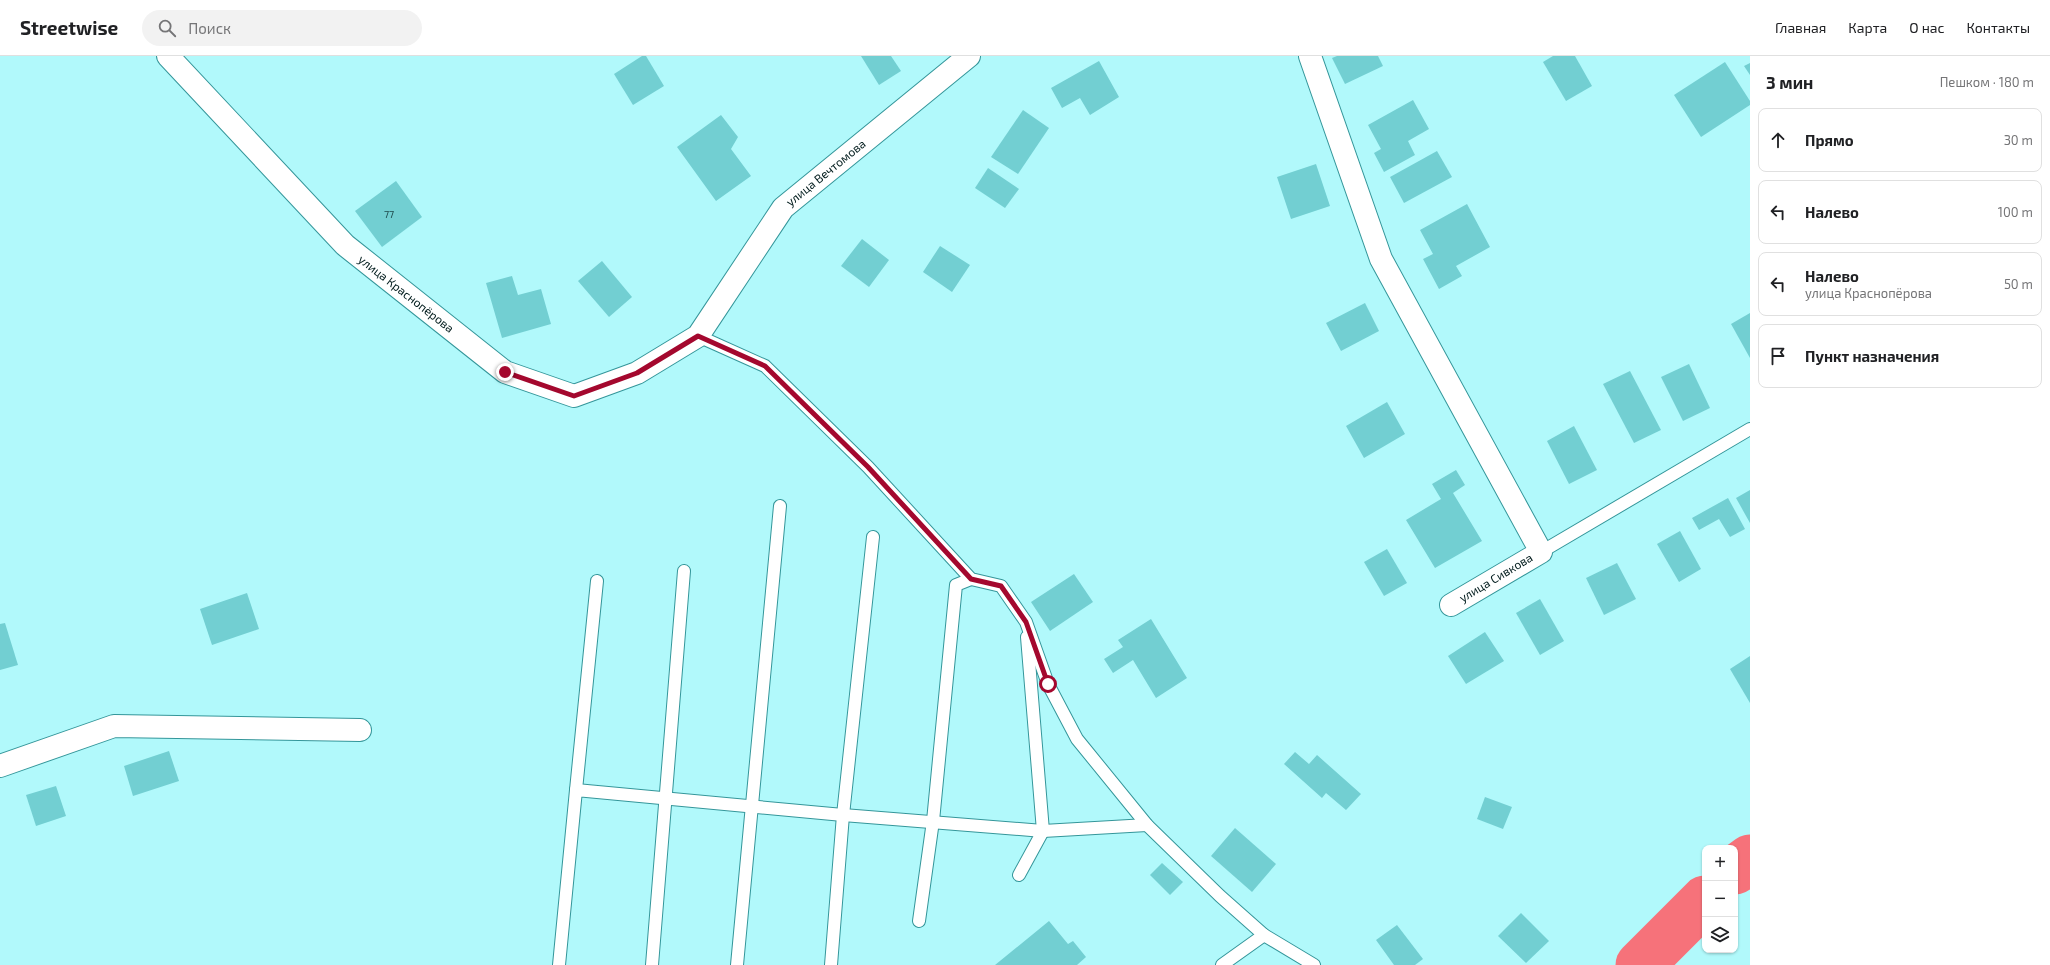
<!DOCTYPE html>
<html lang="ru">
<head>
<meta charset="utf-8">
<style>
	:root { --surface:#fff; --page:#f2f2f2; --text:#202124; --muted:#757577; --line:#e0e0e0 }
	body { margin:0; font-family:"Exo 2",sans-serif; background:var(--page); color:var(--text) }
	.controls { position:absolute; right:12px; bottom:12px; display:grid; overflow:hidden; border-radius:8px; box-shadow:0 1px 3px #0004 }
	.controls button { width:36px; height:36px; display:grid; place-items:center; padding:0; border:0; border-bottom:1px solid var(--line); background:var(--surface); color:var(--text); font:20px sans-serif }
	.stop { position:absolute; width:12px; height:12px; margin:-9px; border:3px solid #a4082e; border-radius:50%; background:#fff }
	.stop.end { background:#a4082e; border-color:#fff; box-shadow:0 1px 4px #0008 }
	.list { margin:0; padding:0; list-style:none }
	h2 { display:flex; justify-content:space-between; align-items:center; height:52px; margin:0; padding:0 16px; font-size:17px }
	h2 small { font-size:13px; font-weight:400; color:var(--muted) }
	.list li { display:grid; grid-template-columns:26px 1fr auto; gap:12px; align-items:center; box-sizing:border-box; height:64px; margin:0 8px 8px; padding:0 8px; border:1px solid var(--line); border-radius:8px }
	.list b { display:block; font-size:15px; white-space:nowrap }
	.list p { margin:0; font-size:13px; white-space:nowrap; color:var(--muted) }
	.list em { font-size:13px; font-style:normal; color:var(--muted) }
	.icon { flex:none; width:22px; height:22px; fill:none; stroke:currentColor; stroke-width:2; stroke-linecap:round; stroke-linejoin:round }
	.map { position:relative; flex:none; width:1750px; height:909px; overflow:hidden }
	header { display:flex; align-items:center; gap:24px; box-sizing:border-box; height:56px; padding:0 20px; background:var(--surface); border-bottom:1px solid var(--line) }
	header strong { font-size:19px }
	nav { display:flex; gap:22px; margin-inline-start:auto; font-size:14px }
	.search { width:280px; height:36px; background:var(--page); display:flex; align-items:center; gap:10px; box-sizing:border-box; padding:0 14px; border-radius:22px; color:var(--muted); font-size:15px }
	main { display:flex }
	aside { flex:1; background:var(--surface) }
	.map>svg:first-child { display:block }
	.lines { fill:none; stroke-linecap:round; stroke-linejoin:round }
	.river { stroke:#f6727a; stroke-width:49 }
	.building { fill:#72cfd2 }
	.service-casing { stroke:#34969a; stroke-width:14 }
	.minor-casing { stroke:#34969a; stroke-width:24 }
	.service { stroke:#fff; stroke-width:12 }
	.minor { stroke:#fff; stroke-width:22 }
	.route { stroke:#a4082e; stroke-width:5 }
	.labels { text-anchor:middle; stroke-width:3; stroke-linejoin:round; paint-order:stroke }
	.number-label { font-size:10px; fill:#1c484a }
	.street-label { font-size:12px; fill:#001b1c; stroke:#fff }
</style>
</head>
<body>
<header>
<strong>Streetwise</strong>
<div class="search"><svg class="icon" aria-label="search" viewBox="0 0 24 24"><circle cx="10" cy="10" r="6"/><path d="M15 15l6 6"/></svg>Поиск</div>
<nav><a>Главная</a><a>Карта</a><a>О нас</a><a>Контакты</a></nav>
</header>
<main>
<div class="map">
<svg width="1750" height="909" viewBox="0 0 1750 909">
	<rect width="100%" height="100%" fill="#b1f9fb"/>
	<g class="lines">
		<g class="river">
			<path d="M1735,814L1750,803"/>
			<path d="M1640,909L1705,844"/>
		</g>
	</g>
	<g class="building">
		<path d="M642,0H646L664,30L633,49L614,18Z"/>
		<path d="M861,0H891L901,15L879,29Z"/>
		<path d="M1337,0H1378L1383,10L1345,28L1332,2Z"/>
		<path d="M1553,0H1575L1592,30L1566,45L1543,6Z"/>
		<path d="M1099,5L1119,41L1090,59L1080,42L1062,52L1051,32Z"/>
		<path d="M1725,6L1750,45V49L1701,81L1674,39Z"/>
		<path d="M1750,7V19L1744,10Z"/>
		<path d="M1413,44L1429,73L1408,85L1415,99L1384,116L1374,97L1381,93L1368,69Z"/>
		<path d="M1023,54L1049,72L1018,118L991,101Z"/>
		<path d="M721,59L738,81L731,93L751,120L716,145L677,91Z"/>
		<path d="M1437,95L1452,121L1404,147L1390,121Z"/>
		<path d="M1316,108L1330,150L1291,163L1277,121Z"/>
		<path d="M988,112L1019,133L1005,152L975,132Z"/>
		<path d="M396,125L422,161L382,191L355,155Z"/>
		<path d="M1467,148L1490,191L1456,210L1462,220L1439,233L1423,203L1433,198L1420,174Z"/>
		<path d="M862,183L889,204L869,231L841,210Z"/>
		<path d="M940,190L970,209L952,236L923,216Z"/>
		<path d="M602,205L632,241L609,261L578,225Z"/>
		<path d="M512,220L518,239L541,233L551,268L502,282L486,227Z"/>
		<path d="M1365,247L1379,275L1341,295L1326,267Z"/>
		<path d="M1750,257V302L1731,268Z"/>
		<path d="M1689,308L1710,352L1683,365L1661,321Z"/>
		<path d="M1630,315L1661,374L1634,387L1603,328Z"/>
		<path d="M1387,346L1405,378L1364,402L1346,370Z"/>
		<path d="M1574,370L1597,414L1569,428L1547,385Z"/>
		<path d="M1456,414L1465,429L1453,437L1482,485L1435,512L1406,464L1441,443L1432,428Z"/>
		<path d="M1750,434V467L1736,442Z"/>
		<path d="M1728,442L1745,473L1730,481L1719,463L1699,474L1692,462Z"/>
		<path d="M1680,475L1701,513L1679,526L1657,488Z"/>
		<path d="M1387,493L1407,527L1384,540L1364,506Z"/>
		<path d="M1617,507L1636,543L1604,559L1586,522Z"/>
		<path d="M1074,518L1093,546L1050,575L1031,546Z"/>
		<path d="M247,537L259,573L212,589L200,553Z"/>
		<path d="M1540,543L1564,585L1540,599L1516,557Z"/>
		<path d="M1151,563L1187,622L1156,642L1133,604L1113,617L1104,603L1123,591L1118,584Z"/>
		<path d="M5,567L18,609L0,614V568Z"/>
		<path d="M1485,576L1504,605L1466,628L1448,600Z"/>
		<path d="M1750,600V647L1730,613Z"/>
		<path d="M169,695L179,725L133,740L124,710Z"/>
		<path d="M1295,696L1309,708L1317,699L1361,738L1346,754L1326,737L1322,742L1284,708Z"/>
		<path d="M56,730L66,760L36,770L26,739Z"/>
		<path d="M1485,741L1512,751L1503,773L1477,763Z"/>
		<path d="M1235,772L1276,808L1252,836L1211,800Z"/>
		<path d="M1162,807L1183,826L1170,839L1150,819Z"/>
		<path d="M1521,857L1549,885L1526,907L1498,880Z"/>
		<path d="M1049,865L1068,888L1073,885L1086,901L1077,909H995Z"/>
		<path d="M1397,869L1423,903L1415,909H1394L1376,884Z"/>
	</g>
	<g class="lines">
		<defs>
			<g id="service">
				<path d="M698,280L765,310L868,411L971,523L1001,530L1026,566L1048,628L1077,683L1147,769L1220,840L1264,879L1314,909"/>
				<path d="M1541,496L1750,373"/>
				<path d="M576,734L597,525"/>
				<path d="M1019,819L1043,775L1027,581"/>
				<path d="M919,865L933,765L956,529L971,523"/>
				<path d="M559,909L576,734L843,759L1043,775L1147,769"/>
				<path d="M652,909L684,515"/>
				<path d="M737,909L780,450"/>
				<path d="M831,909L843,759L873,481"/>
				<path d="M1222,909L1264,879"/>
			</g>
			<g id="minor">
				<path d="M168,0L345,189L505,316L574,340L637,317L698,280L783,152L969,0"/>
				<path d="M1310,0L1381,203L1541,496L1451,549"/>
				<path d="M0,710L114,670L360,674"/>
			</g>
		</defs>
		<use href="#service" class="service-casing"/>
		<use href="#minor" class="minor-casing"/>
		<use href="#service" class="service"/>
		<use href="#minor" class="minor"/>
	</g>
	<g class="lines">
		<path class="route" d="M505,316L574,340L637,317L698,280L765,310L868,411L971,523L1001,530L1026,566L1048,628"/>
	</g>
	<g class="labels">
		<g class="number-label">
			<text x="389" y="162">77</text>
		</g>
		<g class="street-label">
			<text transform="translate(826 117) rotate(-39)" y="4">улица Вечтомова</text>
			<text transform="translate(406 238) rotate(38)" y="4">улица Краснопёрова</text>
			<text transform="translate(1496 522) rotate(-31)" y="4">улица Сивкова</text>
		</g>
	</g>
</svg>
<div class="controls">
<button>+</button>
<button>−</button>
<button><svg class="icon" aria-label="layers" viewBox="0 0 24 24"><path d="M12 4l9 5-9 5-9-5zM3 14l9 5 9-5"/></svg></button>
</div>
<div class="stop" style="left:1048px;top:628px"></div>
<div class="stop end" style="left:505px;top:316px"></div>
</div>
<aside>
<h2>3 мин<small>Пешком · 180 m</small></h2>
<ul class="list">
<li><svg class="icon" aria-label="ahead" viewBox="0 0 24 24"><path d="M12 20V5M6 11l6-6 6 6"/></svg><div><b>Прямо</b></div><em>30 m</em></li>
<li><svg class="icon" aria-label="left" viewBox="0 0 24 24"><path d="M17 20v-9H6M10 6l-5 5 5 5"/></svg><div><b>Налево</b></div><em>100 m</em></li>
<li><svg class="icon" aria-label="left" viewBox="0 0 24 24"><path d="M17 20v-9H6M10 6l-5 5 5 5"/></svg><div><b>Налево</b><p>улица Краснопёрова</p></div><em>50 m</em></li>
<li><svg class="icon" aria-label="arrive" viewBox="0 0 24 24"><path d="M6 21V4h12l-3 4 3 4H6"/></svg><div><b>Пункт назначения</b></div></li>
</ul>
</aside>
</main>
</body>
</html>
